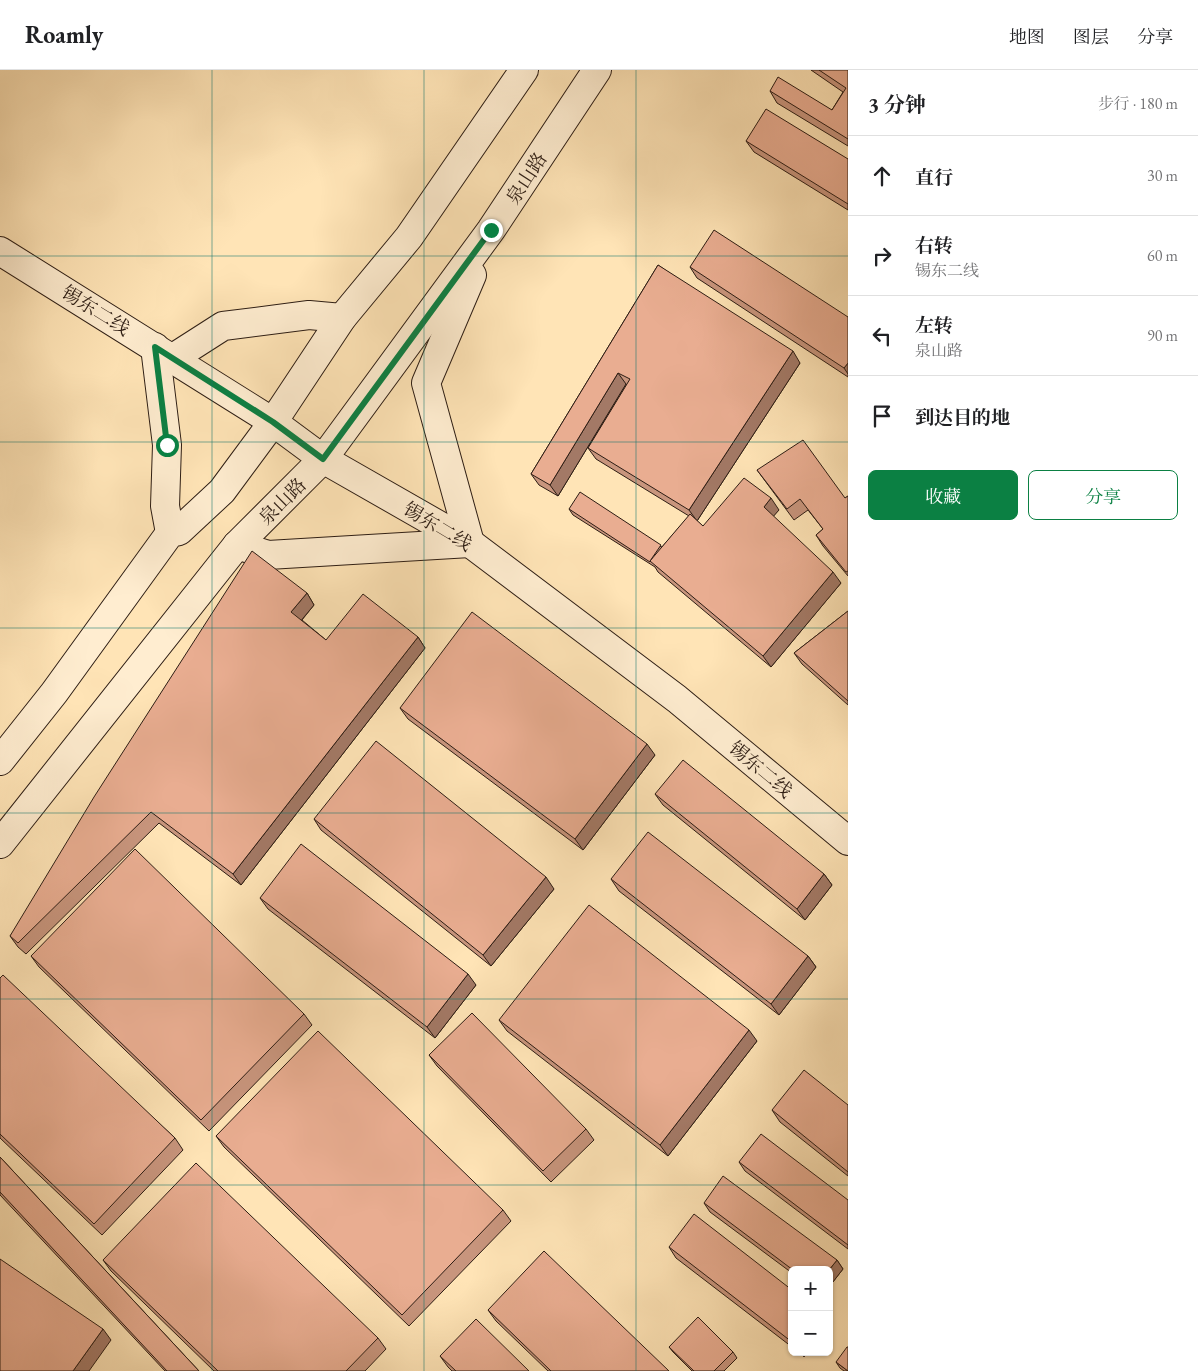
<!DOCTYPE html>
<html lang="zh">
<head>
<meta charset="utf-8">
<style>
	:root { --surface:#fff; --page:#f2f2f2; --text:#202124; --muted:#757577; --line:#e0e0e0; --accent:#0b8043 }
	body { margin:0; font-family:"EB Garamond","Noto Serif SC",serif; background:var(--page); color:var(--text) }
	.controls { position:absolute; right:15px; bottom:15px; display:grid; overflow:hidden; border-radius:8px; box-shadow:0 1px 4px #0004 }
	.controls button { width:45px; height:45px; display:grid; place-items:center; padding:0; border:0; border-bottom:1px solid var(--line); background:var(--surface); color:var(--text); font:25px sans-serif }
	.stop { position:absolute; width:15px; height:15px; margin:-11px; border:4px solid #0b8043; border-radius:50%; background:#fff }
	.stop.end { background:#0b8043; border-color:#fff; box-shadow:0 1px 5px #0008 }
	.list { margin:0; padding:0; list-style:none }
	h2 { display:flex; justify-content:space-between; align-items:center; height:65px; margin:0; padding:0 20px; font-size:21px }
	h2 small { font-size:16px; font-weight:400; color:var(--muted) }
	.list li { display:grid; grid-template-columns:32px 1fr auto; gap:15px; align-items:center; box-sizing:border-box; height:80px; padding:0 20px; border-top:1px solid var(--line) }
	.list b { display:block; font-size:19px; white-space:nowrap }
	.list p { margin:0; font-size:16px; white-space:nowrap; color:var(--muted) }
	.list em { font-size:16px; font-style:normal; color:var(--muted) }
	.actions { display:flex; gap:10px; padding:15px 20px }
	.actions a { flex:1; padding:11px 0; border:1px solid var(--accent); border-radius:8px; text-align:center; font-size:18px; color:var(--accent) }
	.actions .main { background:var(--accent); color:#fff }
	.icon { flex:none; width:28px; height:28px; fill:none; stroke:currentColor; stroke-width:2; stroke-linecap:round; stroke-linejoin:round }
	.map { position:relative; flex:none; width:848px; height:1301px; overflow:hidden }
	header { display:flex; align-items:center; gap:30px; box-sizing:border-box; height:70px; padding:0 25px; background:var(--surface); border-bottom:1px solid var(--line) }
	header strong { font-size:24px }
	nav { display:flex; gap:28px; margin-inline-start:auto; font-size:18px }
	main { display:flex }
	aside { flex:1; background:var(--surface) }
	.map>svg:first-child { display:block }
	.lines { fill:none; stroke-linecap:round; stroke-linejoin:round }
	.secondary-casing { stroke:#2d1d14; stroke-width:30 }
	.secondary { stroke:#ffedd0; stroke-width:28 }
	.wall { fill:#c8957d; stroke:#2d1d14 }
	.shaded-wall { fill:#a37966; stroke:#2d1d14 }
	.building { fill:#e9ad91; stroke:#2d1d14 }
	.route { stroke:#0b8043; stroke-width:6 }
	.grid { fill:none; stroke:#0f766e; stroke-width:1; stroke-opacity:0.55 }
	.labels { text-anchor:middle; stroke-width:4.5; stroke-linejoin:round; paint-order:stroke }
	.street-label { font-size:19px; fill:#2d1d14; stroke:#ffedd0 }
</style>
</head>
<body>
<header>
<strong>Roamly</strong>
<nav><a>地图</a><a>图层</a><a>分享</a></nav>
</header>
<main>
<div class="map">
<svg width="848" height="1301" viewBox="0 0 848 1301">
	<rect width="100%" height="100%" fill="#ffe4b6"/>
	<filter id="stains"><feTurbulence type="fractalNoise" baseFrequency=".004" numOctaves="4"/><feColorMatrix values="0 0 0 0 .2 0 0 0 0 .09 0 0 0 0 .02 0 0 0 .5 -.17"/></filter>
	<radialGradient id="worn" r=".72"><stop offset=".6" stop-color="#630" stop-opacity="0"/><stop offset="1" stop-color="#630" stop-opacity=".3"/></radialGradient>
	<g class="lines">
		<defs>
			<g id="secondary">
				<path d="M0,181L273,352L323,389L470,473L677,629L848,771"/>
				<path d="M155,277L167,375L165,436L170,463"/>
				<path d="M173,288L223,256L309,245L342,248"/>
				<path d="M237,475L268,485L470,473L426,313L472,205"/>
				<path d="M0,691L54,623L170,463L179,461L222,421L273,352L342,248L409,167L524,0"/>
				<path d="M0,774L237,475L323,389L491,160L597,0"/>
			</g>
		</defs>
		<use href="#secondary" class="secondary-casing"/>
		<use href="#secondary" class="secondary"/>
	</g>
	<g class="wall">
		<path d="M811,0H848V76L777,33L770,21L832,40L843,22Z"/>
		<path d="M746,71L848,89V140L754,82Z"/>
		<path d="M658,195L800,293L697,451L703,456L779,440L773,446L841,513L771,597L658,502L655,497L573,445L569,439L662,477L689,446L596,389L588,378L627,315L626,314L558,426L539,415L531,404Z"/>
		<path d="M690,197L848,247V307L697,208Z"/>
		<path d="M757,400L845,428L848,426V506L823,476L816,465L823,459L808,440L794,450Z"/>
		<path d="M307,523L314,535L302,550L326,570L418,567L425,578L241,815L159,753L26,884L18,877L10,866Z"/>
		<path d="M848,541V635L802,594L794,583Z"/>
		<path d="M400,638L655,685L583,780L408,649Z"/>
		<path d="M655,724L824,804L832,815L805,850L663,735Z"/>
		<path d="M314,749L554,819L491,896L321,760Z"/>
		<path d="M611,809L808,886L816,897L779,945L619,821Z"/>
		<path d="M260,828L476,915L435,968L268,839Z"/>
		<path d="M31,886L304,944L312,955L209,1061L39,897Z"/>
		<path d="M0,908L175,1068L183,1080L102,1165L0,1068Z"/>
		<path d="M499,950L757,971L668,1086L507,961Z"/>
		<path d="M429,985L586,1059L594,1070L551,1112L437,996Z"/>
		<path d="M848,1035V1106L780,1052L772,1040Z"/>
		<path d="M216,1066L503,1140L511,1151L409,1256L224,1077Z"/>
		<path d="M0,1087L199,1301H165L0,1125Z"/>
		<path d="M739,1092L848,1130V1179L745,1101Z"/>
		<path d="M704,1133L837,1190L843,1199L829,1217V1200H792V1203L710,1142Z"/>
		<path d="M669,1177L792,1220V1277L676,1188Z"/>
		<path d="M103,1190L378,1268L386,1279L365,1301H214L111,1201Z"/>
		<path d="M488,1240L669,1301H548L496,1251Z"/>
		<path d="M669,1277L733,1282L737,1288L724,1301H692L673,1282Z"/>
		<path d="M440,1286L529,1301H452L448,1297Z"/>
		<path d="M836,1292L848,1301H844L840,1298Z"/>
	</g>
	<g class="shaded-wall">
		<path d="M793,281L800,293L697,451L689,440Z"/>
		<path d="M848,293V304L844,298Z"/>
		<path d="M618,303L626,314L558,426L550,415Z"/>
		<path d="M771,428L779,440L772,448L764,437Z"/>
		<path d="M833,502L841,513L771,597L763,586Z"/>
		<path d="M307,523L314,535L299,553L291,542Z"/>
		<path d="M418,567L425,578L241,815L233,804Z"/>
		<path d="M647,674L655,685L583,780L575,769Z"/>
		<path d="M824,804L832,815L805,850L797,839Z"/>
		<path d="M546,807L554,819L491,896L483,885Z"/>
		<path d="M808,886L816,897L779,945L771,934Z"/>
		<path d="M468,904L476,915L435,968L427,957Z"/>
		<path d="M749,960L757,971L668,1086L660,1075Z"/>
		<path d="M837,1190L843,1199L829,1217V1200Z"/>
		<path d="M103,1259L111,1270L89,1301H73Z"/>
		<path d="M801,1282H807L804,1287Z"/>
	</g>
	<g class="building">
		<path d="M819,0H848V69L770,21L778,7L832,40L846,18Z"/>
		<path d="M766,39L848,89V134L746,71Z"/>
		<path d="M714,160L848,247V293L844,298L690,197Z"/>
		<path d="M658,195L793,281L689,440L588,378L630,309L618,303L550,415L531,404Z"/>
		<path d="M803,370L845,428L848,426V501L846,502L816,465L823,459L800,429L787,439L757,400Z"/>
		<path d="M744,408L771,428L764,437L833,502L763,586L650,491L690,444L703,456Z"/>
		<path d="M580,422L661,475L650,491V492L569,439Z"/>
		<path d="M252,481L307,523L291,542L326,570L363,524L418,567L233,804L151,742L18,873L10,866L94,727Z"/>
		<path d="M848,541V631L794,583Z"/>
		<path d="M472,542L647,674L575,769L400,638Z"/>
		<path d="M376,671L546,807L483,885L314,749Z"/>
		<path d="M683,690L824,804L797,839L655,724Z"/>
		<path d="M648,762L808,886L771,934L611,809Z"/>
		<path d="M301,774L468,904L427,957L260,828Z"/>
		<path d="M135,779L304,944L201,1050L31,886Z"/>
		<path d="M589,835L749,960L660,1075L499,950Z"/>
		<path d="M3,905L175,1068L94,1154L0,1064V908Z"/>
		<path d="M472,943L586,1059L543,1101L429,985Z"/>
		<path d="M318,961L503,1140L402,1245L216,1066Z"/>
		<path d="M804,1000L848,1035V1102L772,1040Z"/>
		<path d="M761,1064L848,1130V1175L739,1092Z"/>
		<path d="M0,1087L199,1301H167L0,1122Z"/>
		<path d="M196,1093L378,1268L346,1301H218L103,1190Z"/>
		<path d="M723,1106L837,1190L829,1200H793L704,1133Z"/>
		<path d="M694,1144L792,1220V1272L669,1177Z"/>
		<path d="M544,1181L669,1301H551L488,1240Z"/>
		<path d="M0,1189L103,1259L73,1301H0Z"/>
		<path d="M698,1247L733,1282L714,1301H694L669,1277Z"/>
		<path d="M476,1249L529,1301H456L440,1286Z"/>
		<path d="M847,1277H848V1301L836,1292Z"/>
	</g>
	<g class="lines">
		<path class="route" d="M167,375L155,277L273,352L323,389L491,160"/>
	</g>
	<path class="grid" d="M212,0V1301M424,0V1301M636,0V1301M0,186H848M0,372H848M0,558H848M0,743H848M0,929H848M0,1115H848"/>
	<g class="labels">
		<g class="street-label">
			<text transform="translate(526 108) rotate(-57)" y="7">泉山路</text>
			<text transform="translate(96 240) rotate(32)" y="7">锡东二线</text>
			<text transform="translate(282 431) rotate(-45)" y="7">泉山路</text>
			<text transform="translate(438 456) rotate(31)" y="7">锡东二线</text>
			<text transform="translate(761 699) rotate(40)" y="7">锡东二线</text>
		</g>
	</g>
	<rect width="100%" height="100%" filter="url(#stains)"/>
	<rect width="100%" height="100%" fill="url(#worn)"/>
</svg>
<div class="controls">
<button>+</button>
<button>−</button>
</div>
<div class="stop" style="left:167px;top:375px"></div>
<div class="stop end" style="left:491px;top:160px"></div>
</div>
<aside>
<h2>3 分钟<small>步行 · 180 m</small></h2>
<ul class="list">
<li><svg class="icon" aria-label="ahead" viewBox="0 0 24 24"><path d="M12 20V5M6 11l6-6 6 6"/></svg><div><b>直行</b></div><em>30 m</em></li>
<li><svg class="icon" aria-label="right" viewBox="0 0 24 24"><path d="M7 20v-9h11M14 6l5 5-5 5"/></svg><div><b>右转</b><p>锡东二线</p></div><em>60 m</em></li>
<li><svg class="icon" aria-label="left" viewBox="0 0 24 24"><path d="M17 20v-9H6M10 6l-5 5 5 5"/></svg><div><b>左转</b><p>泉山路</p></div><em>90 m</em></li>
<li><svg class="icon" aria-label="arrive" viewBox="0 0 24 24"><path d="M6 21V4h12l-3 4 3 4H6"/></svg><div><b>到达目的地</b></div></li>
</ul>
<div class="actions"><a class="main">收藏</a><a>分享</a></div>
</aside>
</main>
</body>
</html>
